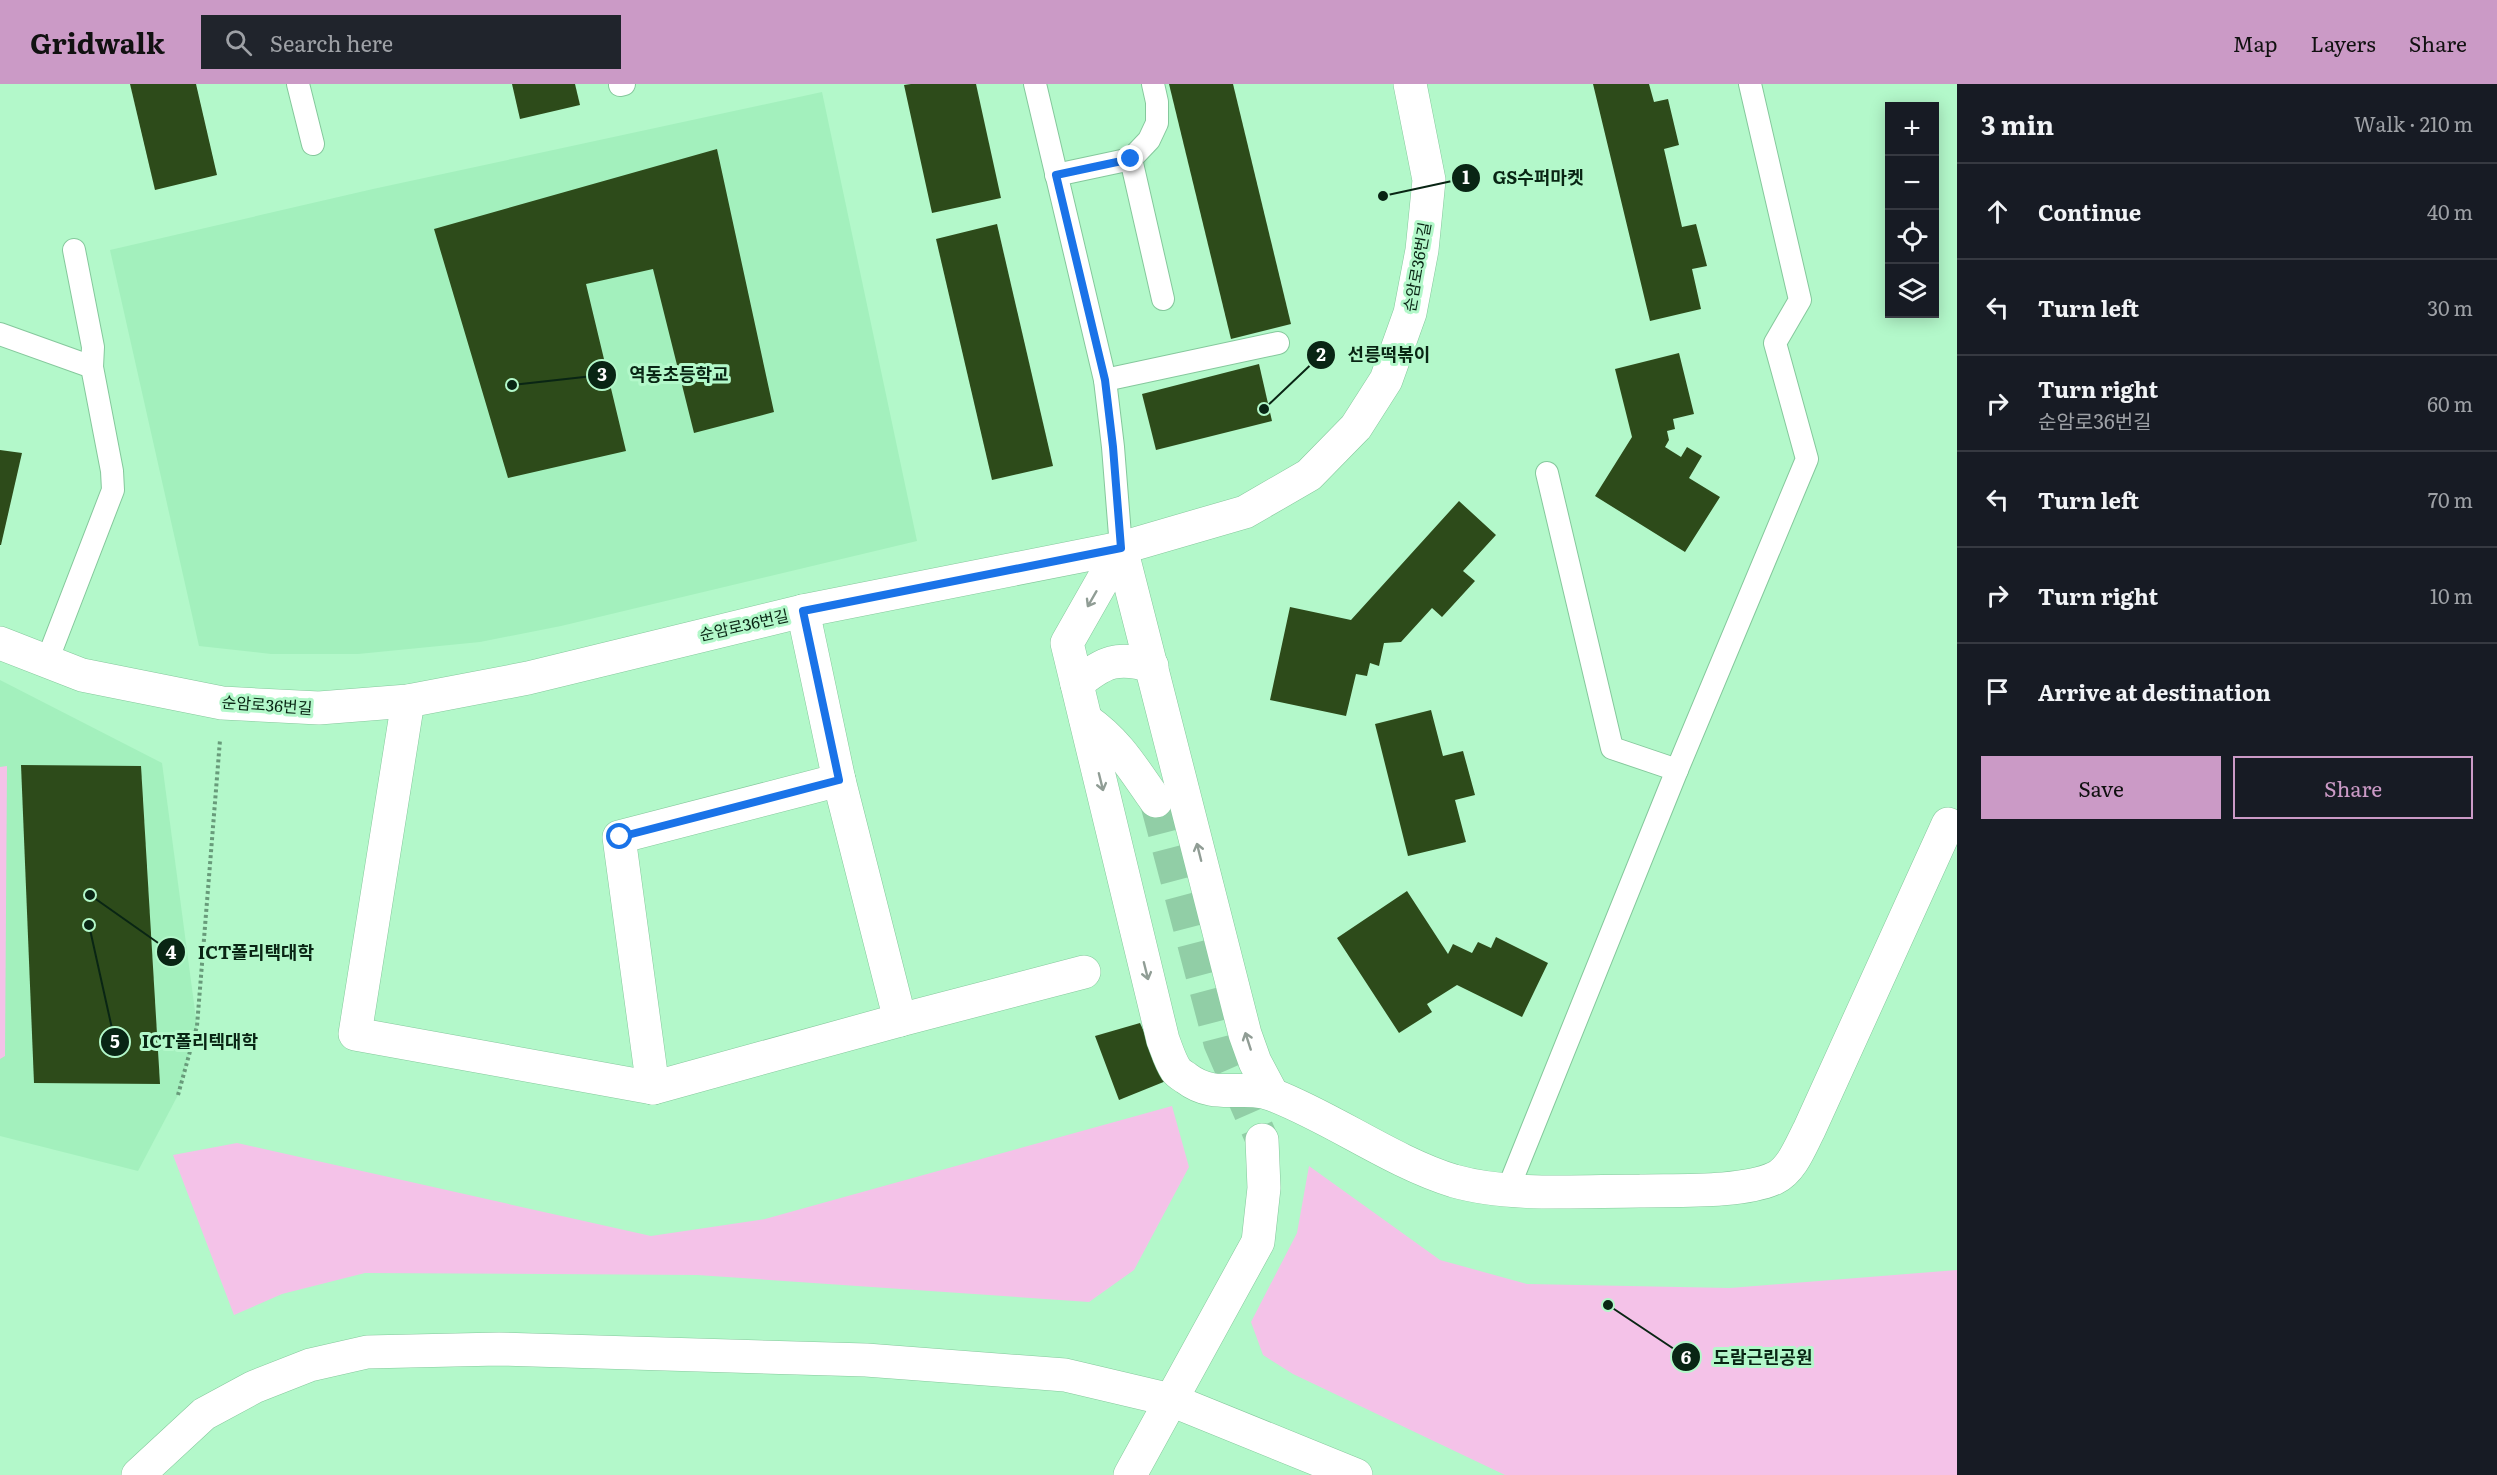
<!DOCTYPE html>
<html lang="en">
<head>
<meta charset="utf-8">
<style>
	:root { --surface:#171b24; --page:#20242c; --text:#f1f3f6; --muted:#9ea1a6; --line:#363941; --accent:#cb9ac6 }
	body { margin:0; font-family:Literata,"Noto Sans KR",serif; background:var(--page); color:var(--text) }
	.controls { position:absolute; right:18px; top:18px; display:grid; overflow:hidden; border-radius:0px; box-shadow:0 3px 15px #0003 }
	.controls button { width:54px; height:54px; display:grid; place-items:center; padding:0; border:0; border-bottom:2px solid var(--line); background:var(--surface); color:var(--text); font:30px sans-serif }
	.stop { position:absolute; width:18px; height:18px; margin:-14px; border:4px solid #1a73e8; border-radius:50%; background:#fff }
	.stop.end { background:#1a73e8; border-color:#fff; box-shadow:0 2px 6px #0008 }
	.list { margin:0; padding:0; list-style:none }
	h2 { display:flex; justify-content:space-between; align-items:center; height:78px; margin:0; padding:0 24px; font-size:26px }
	h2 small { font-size:20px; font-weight:400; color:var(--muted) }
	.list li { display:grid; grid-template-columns:39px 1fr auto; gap:18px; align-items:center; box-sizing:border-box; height:96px; padding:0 24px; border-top:2px solid var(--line) }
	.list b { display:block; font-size:22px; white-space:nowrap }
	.list p { margin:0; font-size:20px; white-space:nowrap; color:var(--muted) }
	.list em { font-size:20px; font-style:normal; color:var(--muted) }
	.actions { display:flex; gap:12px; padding:18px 24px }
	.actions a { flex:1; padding:14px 0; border:2px solid var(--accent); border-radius:0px; text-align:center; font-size:21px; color:var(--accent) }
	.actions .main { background:var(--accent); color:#111 }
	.icon { flex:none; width:33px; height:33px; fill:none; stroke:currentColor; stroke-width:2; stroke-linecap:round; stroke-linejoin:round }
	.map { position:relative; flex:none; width:1957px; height:1391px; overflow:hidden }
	header { display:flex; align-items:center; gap:36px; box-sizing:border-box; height:84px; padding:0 30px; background:var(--accent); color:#111 }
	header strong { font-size:28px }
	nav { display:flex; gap:33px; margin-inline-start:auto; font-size:21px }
	.search { width:420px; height:54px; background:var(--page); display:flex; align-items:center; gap:15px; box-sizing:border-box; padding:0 21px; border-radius:0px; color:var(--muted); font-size:22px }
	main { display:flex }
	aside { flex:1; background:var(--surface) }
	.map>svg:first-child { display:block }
	.built { fill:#a3f0bd }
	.green { fill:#f4c2e8 }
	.building { fill:#2d4b1a }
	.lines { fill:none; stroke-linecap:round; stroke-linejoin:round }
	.street-tunnel { stroke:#91cea6; stroke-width:33; stroke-dasharray:33 16; stroke-linecap:butt }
	.lane-casing { stroke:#85c89c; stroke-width:24 }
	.street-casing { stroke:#85c89c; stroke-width:34 }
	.secondary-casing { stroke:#85c89c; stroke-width:34 }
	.path { stroke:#689b7a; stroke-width:4; stroke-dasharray:3 3; stroke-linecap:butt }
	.lane { stroke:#fff; stroke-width:22 }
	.street { stroke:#fff; stroke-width:33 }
	.secondary { stroke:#fff; stroke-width:33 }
	.oneway { stroke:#909d95 }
	.route { stroke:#1a73e8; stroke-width:8 }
	.labels { text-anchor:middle; stroke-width:6; stroke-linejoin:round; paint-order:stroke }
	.street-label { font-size:16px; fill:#092514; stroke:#b3f8ca }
	.leader { fill:none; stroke:#092514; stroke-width:2 }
	.callout-dot { fill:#092514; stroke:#b3f8ca; stroke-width:2 }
	.mark-label { font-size:18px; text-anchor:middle; font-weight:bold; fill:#fff }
	.callout-label { font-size:18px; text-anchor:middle; font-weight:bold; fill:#092514; stroke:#b3f8ca; stroke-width:6; stroke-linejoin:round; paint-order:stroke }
</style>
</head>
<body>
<header>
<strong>Gridwalk</strong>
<div class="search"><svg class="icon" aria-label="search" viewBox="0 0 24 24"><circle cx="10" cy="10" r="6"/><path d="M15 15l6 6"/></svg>Search here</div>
<nav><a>Map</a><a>Layers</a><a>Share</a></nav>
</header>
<main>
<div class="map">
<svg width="1957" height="1391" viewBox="0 0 1957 1391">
	<rect width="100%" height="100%" fill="#b3f8ca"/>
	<g class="built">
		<path d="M822,8L917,457L561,542L480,558L358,570H271L199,562L110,166L373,105Z"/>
		<path d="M0,596L162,679L197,942L178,1011L138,1087L0,1052Z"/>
	</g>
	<g class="green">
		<path d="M7,682L5,972L0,975V683Z"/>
		<path d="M1172,1022L1189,1083L1134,1186L1089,1218L697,1191L365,1189L282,1210L234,1231L173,1071L237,1059L651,1152L765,1135Z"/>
		<path d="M1309,1082L1440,1176L1527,1200L1730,1204L1957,1186V1391H1505L1293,1290L1263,1271L1251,1238L1297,1149Z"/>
	</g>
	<g class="building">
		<path d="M130,0H196L217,91L155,106Z"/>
		<path d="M512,0H575L580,21L520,35Z"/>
		<path d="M911,0H976L1001,114L932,129L904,1Z"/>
		<path d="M1169,0H1233L1291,240L1231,255Z"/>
		<path d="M1593,0H1649L1654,18L1668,15L1679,61L1664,65L1682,143L1696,140L1707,182L1692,185L1701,225L1650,237Z"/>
		<path d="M717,65L774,328L694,349L653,185L586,200L626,367L508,394L434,145Z"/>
		<path d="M997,140L1053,382L992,396L936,155Z"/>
		<path d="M1679,269L1694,330L1673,335L1675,345L1667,347L1669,356L1665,363L1681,373L1687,363L1702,372L1689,394L1720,413L1685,468L1595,412L1632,353L1615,285Z"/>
		<path d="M1259,280L1272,337L1156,366L1142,310Z"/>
		<path d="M0,366L22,369L1,461H0Z"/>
		<path d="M1459,417L1496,451L1463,487L1475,497L1442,533L1432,524L1401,558L1384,559L1379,582L1370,579L1367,592L1356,590L1346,632L1270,616L1290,523L1351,536Z"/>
		<path d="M1431,626L1443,672L1463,667L1475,711L1455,716L1466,758L1408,772L1375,640Z"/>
		<path d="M21,681L141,682L160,1000L34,999Z"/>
		<path d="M1407,807L1448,870L1453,860L1472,869L1478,858L1491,864L1496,853L1548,879L1522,933L1457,901L1427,920L1432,928L1399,949L1337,854Z"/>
		<path d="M1140,939L1166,997L1119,1016L1095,952Z"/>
	</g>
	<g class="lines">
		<path class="street-tunnel" d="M1156,717L1220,959L1262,1056"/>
		<defs>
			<g id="lane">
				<path d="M298,0L313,60"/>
				<path d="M1035,0L1105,296L1113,363L1121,464"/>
				<path d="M620,1L624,0"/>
				<path d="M1131,75L1163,215"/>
				<path d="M1056,91L1131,75L1149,56L1157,39V18L1153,0"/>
				<path d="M0,250L92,283"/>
				<path d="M1105,296L1278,259"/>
				<path d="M1547,389L1612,664L1677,686"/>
				<path d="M47,577L113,406L112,387L92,283L93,263L74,166"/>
				<path d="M1508,1105L1677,686L1807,375L1775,259L1800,216L1750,0"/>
			</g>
			<g id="street">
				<path d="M1121,464L1067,559L1163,956C1167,966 1170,977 1176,986C1178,989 1183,992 1186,994C1216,1017 1243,999 1273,1011C1333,1034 1392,1078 1454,1097C1511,1113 1582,1107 1640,1107C1677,1106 1743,1109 1775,1094C1792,1086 1801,1061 1809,1046L1948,740"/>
				<path d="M1121,464L1245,950L1255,978L1272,1010"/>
				<path d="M1077,600C1104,577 1118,572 1152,582"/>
				<path d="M408,617L355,950L653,1004L900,936L839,696L803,527"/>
				<path d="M1086,636C1119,659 1133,685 1156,717"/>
				<path d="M900,936L1084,888"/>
				<path d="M653,1004L619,753L839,696"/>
				<path d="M1130,1391L1258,1158L1264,1104L1262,1056"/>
			</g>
			<g id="secondary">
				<path d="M0,559L82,591L222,619L319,624L408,617L528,594L803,527L1121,464L1245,428L1309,391L1356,343L1386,296L1410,229L1422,166L1429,96L1410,0"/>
				<path d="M138,1391L204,1330L254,1303L310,1281L367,1268L499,1265L866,1276L1065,1291L1171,1316L1356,1391"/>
			</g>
		</defs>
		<use href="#lane" class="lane-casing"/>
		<use href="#street" class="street-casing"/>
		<use href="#secondary" class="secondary-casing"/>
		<path class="path" d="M178,1011L197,942L220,656"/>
		<use href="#lane" class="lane"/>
		<use href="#street" class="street"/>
		<use href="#secondary" class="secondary"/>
	</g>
	<defs><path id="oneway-shaft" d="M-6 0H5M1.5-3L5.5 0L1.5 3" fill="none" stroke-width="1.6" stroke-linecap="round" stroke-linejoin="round" transform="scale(1.5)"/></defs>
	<g class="oneway">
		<use href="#oneway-shaft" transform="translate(1092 515) rotate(120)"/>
		<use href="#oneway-shaft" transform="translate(1101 698) rotate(76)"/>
		<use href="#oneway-shaft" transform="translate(1199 768) rotate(-104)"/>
		<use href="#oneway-shaft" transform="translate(1146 887) rotate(76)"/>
		<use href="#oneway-shaft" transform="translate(1248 957) rotate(-108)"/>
	</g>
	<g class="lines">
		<path class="route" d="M620,753L839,696L803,527L1121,464L1113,363L1105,296L1056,91L1131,75"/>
	</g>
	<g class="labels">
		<g class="street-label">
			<text transform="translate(1417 183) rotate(-80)" y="6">순암로36번길</text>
			<text transform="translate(744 541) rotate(-13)" y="6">순암로36번길</text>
			<text transform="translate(267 621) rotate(4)" y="6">순암로36번길</text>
		</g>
	</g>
	<path class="leader" d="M1383 112L1466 94M1264 325L1321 271M512 301L602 291M90 811L171 868M89 841L115 958M1608 1221L1686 1273"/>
	<g class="callout-dot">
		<circle cx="1383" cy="112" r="6"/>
		<circle cx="1264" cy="325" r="6"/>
		<circle cx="512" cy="301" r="6"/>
		<circle cx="90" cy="811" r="6"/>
		<circle cx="89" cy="841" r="6"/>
		<circle cx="1608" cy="1221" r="6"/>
		<circle cx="1466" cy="94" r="15"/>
		<circle cx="1321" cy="271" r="15"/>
		<circle cx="602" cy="291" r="15"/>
		<circle cx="171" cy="868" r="15"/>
		<circle cx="115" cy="958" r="15"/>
		<circle cx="1686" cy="1273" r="15"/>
	</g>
	<g class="mark-label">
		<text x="1466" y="100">1</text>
		<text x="1321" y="277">2</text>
		<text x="602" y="297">3</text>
		<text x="171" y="875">4</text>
		<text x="115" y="964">5</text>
		<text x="1686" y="1280">6</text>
	</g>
	<g class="callout-label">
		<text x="1538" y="100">GS수퍼마켓</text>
		<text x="1389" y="277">선릉떡볶이</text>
		<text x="679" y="297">역동초등학교</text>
		<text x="256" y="875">ICT폴리택대학</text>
		<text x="200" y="964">ICT폴리텍대학</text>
		<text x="1763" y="1280">도람근린공원</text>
	</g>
</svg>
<div class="controls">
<button>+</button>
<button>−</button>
<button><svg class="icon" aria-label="locate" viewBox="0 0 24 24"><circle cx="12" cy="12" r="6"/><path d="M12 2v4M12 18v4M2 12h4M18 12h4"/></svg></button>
<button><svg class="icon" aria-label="layers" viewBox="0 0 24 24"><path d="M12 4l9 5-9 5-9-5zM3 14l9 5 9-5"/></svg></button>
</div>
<div class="stop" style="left:620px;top:753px"></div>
<div class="stop end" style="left:1131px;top:75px"></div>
</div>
<aside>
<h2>3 min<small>Walk · 210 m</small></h2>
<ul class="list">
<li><svg class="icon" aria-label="ahead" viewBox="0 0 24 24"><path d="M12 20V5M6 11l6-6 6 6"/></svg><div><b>Continue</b></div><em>40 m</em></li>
<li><svg class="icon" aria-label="left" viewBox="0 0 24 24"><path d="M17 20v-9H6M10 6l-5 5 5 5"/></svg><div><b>Turn left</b></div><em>30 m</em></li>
<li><svg class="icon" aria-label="right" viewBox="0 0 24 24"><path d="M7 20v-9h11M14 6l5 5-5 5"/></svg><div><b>Turn right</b><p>순암로36번길</p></div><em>60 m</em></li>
<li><svg class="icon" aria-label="left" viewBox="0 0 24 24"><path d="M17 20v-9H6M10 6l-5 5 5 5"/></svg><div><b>Turn left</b></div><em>70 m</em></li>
<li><svg class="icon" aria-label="right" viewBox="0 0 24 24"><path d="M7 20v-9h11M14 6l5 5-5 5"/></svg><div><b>Turn right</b></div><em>10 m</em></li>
<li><svg class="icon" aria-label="arrive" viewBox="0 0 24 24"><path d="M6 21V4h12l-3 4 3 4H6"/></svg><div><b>Arrive at destination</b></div></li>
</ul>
<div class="actions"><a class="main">Save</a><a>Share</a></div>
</aside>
</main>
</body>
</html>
